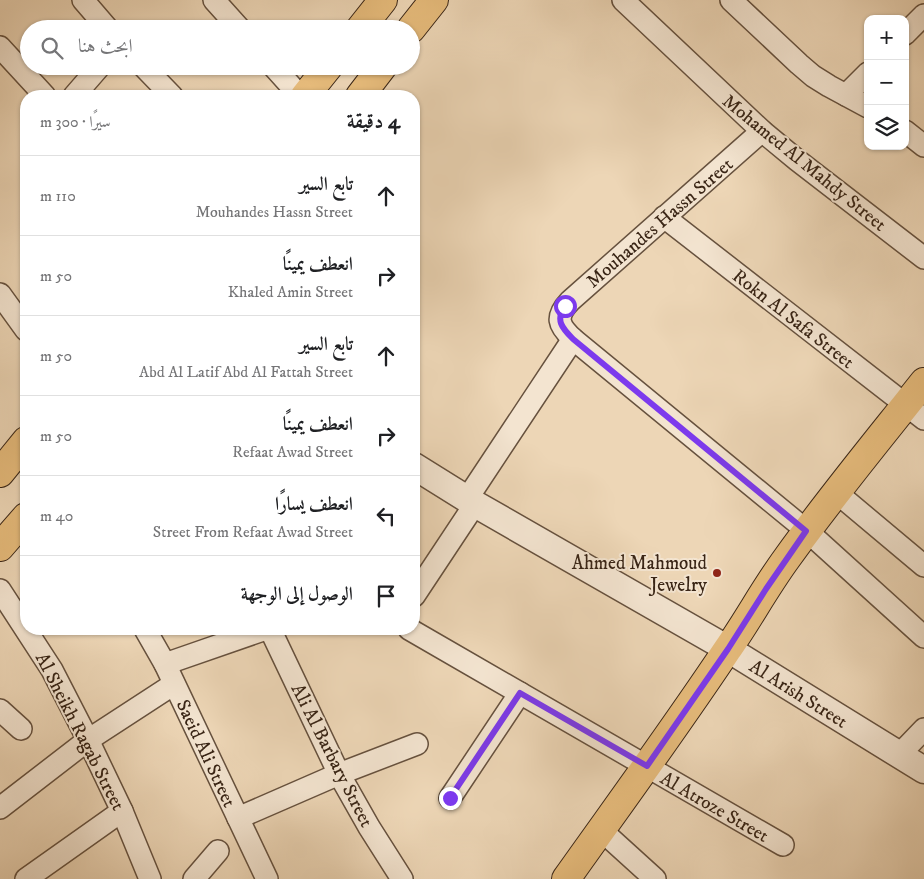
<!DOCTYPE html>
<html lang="ar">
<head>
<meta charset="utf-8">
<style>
	:root { --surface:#fff; --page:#f2f2f2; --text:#202124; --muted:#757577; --line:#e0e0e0 }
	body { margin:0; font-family:"IM FELL DW Pica",Amiri,serif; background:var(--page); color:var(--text); direction:rtl }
	.controls { position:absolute; right:15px; top:15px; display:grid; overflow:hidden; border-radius:10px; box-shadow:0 1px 4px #0004 }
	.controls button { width:45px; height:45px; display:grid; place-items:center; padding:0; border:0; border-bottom:1px solid var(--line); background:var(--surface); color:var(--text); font:25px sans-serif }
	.stop { position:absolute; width:15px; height:15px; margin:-11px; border:4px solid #7c3aed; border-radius:50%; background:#fff }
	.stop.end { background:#7c3aed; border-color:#fff; box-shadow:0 1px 5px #0008 }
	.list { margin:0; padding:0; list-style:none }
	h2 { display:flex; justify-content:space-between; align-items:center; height:65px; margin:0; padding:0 20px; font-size:21px }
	h2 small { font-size:16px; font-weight:400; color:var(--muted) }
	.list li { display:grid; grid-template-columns:32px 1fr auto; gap:15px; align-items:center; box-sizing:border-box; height:80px; padding:0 20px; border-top:1px solid var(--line) }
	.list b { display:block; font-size:19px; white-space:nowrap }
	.list p { margin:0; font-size:16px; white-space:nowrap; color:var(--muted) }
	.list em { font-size:16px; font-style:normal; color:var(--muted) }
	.icon { flex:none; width:28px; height:28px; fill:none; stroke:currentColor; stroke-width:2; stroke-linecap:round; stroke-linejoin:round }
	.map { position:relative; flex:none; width:924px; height:879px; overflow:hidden; direction:ltr }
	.search { position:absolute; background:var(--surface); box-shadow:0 1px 4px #0004; left:20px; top:20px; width:400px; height:55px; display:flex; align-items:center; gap:12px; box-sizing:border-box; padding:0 18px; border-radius:28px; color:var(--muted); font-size:19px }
	.panel { position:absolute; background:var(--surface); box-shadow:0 1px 4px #0004; left:20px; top:90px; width:400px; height:545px; border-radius:20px; direction:rtl }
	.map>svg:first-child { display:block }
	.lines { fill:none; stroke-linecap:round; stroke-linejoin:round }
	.minor-casing { stroke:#66513e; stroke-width:24 }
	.tertiary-casing { stroke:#66513e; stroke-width:29 }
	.primary-casing { stroke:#392516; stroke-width:30 }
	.minor { stroke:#f3e4d0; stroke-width:21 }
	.tertiary { stroke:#f3e4d0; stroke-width:26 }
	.primary { stroke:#e6bb7b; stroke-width:28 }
	.route { stroke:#7c3aed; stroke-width:6 }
	.poi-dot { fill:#8f2418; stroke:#f3e4d0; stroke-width:2 }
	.labels { text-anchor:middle; stroke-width:4; stroke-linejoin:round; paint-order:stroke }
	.street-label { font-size:19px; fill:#392516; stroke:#f3e4d0 }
	.poi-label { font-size:19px; fill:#392516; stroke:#f3e4d0; text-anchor:end }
</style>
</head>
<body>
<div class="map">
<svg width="924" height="879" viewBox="0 0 924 879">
	<rect width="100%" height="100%" fill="#edd6b6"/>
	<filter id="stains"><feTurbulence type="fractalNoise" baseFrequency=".004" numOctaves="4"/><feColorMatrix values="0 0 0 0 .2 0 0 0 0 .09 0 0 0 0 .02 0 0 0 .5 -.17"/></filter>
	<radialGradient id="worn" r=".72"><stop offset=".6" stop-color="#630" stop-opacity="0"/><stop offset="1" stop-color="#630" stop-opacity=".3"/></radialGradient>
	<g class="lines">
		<defs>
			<g id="minor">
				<path d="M83,0L108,29"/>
				<path d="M214,0L240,29"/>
				<path d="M623,0L762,131L797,160L924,258"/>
				<path d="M731,0L799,64L813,76L829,86L868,107"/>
				<path d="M905,34L924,15"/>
				<path d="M0,47L45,96"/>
				<path d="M143,66L172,96"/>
				<path d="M273,66L300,96"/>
				<path d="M846,95L868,73"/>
				<path d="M74,96L100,66"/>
				<path d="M762,131L570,301C555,317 558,325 573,339L807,531L924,637"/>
				<path d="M905,131L924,146"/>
				<path d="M664,217L924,419"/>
				<path d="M0,294L26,330"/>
				<path d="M837,493L924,566"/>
				<path d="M467,499L573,339"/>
				<path d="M0,590L52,670L88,740L122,811L150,879"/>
				<path d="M414,596L475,504"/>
				<path d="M145,629L165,664L267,879"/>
				<path d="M270,629L339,774L369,827L402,879"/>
				<path d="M409,629L783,845"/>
				<path d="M165,664L266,629"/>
				<path d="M0,710L21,729"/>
				<path d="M899,755L924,729"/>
				<path d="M450,798L520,693"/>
				<path d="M0,808L88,740L174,684"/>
				<path d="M238,818L339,774L417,744"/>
				<path d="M601,830L655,879"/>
				<path d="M26,879L122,811"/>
				<path d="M194,879L218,851"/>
			</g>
			<path id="tertiary" d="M414,466L475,504L728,649L924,770"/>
			<g id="primary">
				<path d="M360,29L383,0"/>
				<path d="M411,29L434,0"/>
				<path d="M305,96L329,66"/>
				<path d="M360,96L383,66"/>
				<path d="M0,473L26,441"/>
				<path d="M0,547L26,517"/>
				<path d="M566,879C620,803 675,728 727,650C748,620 765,588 787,558C830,498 878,440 924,382"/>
			</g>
		</defs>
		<use href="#minor" class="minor-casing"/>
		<use href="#tertiary" class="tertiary-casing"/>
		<use href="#primary" class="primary-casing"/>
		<use href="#minor" class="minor"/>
		<use href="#tertiary" class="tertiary"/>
		<use href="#primary" class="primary"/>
	</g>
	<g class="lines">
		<path class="route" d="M450,798L520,693L647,766L728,649L766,589L806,531L573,339C562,328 555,320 565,306"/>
	</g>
	<circle class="poi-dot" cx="717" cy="573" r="5"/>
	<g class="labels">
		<g class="street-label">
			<text transform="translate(805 162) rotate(39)" y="7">Mohamed Al Mahdy Street</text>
			<text transform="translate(659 222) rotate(-41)" y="7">Mouhandes Hassn Street</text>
			<text transform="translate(794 318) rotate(38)" y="7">Rokn Al Safa Street</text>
			<text transform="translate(799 693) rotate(32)" y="7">Al Arish Street</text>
			<text transform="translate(81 731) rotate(63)" y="7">Al Sheikh Ragab Street</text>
			<text transform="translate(207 753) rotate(65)" y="7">Saeid Ali Street</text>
			<text transform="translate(333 755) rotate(63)" y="7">Ali Al Barbary Street</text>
			<text transform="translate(715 806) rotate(30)" y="7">Al Atroze Street</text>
		</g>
		<g class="poi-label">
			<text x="707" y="569">Ahmed Mahmoud<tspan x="707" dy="22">Jewelry</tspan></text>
		</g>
	</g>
	<rect width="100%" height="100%" filter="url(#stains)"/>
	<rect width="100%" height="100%" fill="url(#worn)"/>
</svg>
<div class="controls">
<button>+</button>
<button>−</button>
<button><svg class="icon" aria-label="layers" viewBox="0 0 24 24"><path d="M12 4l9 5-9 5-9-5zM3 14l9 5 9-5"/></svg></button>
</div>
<div class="stop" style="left:565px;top:306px"></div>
<div class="stop end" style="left:450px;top:798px"></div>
<div class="search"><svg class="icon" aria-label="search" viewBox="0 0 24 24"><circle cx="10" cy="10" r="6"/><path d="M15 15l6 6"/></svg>ابحث هنا</div>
<section class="panel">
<h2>4 دقيقة<small>سيرًا · 300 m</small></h2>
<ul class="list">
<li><svg class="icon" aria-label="ahead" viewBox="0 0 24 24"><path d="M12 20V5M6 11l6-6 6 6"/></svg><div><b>تابع السير</b><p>Mouhandes Hassn Street</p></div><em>110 m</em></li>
<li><svg class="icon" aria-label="right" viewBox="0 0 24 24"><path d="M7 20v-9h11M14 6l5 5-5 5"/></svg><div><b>انعطف يمينًا</b><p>Khaled Amin Street</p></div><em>50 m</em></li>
<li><svg class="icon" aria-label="ahead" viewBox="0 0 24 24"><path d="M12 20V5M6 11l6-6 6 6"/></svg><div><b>تابع السير</b><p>Abd Al Latif Abd Al Fattah Street</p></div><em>50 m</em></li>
<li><svg class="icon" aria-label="right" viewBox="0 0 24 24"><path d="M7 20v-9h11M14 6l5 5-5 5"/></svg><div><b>انعطف يمينًا</b><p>Refaat Awad Street</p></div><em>50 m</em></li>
<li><svg class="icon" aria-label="left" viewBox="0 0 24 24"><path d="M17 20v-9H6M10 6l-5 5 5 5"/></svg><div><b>انعطف يسارًا</b><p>Street From Refaat Awad Street</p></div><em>40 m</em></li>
<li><svg class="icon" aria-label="arrive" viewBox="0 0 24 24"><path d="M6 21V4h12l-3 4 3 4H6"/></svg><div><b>الوصول إلى الوجهة</b></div></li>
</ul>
</section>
</div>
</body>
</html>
